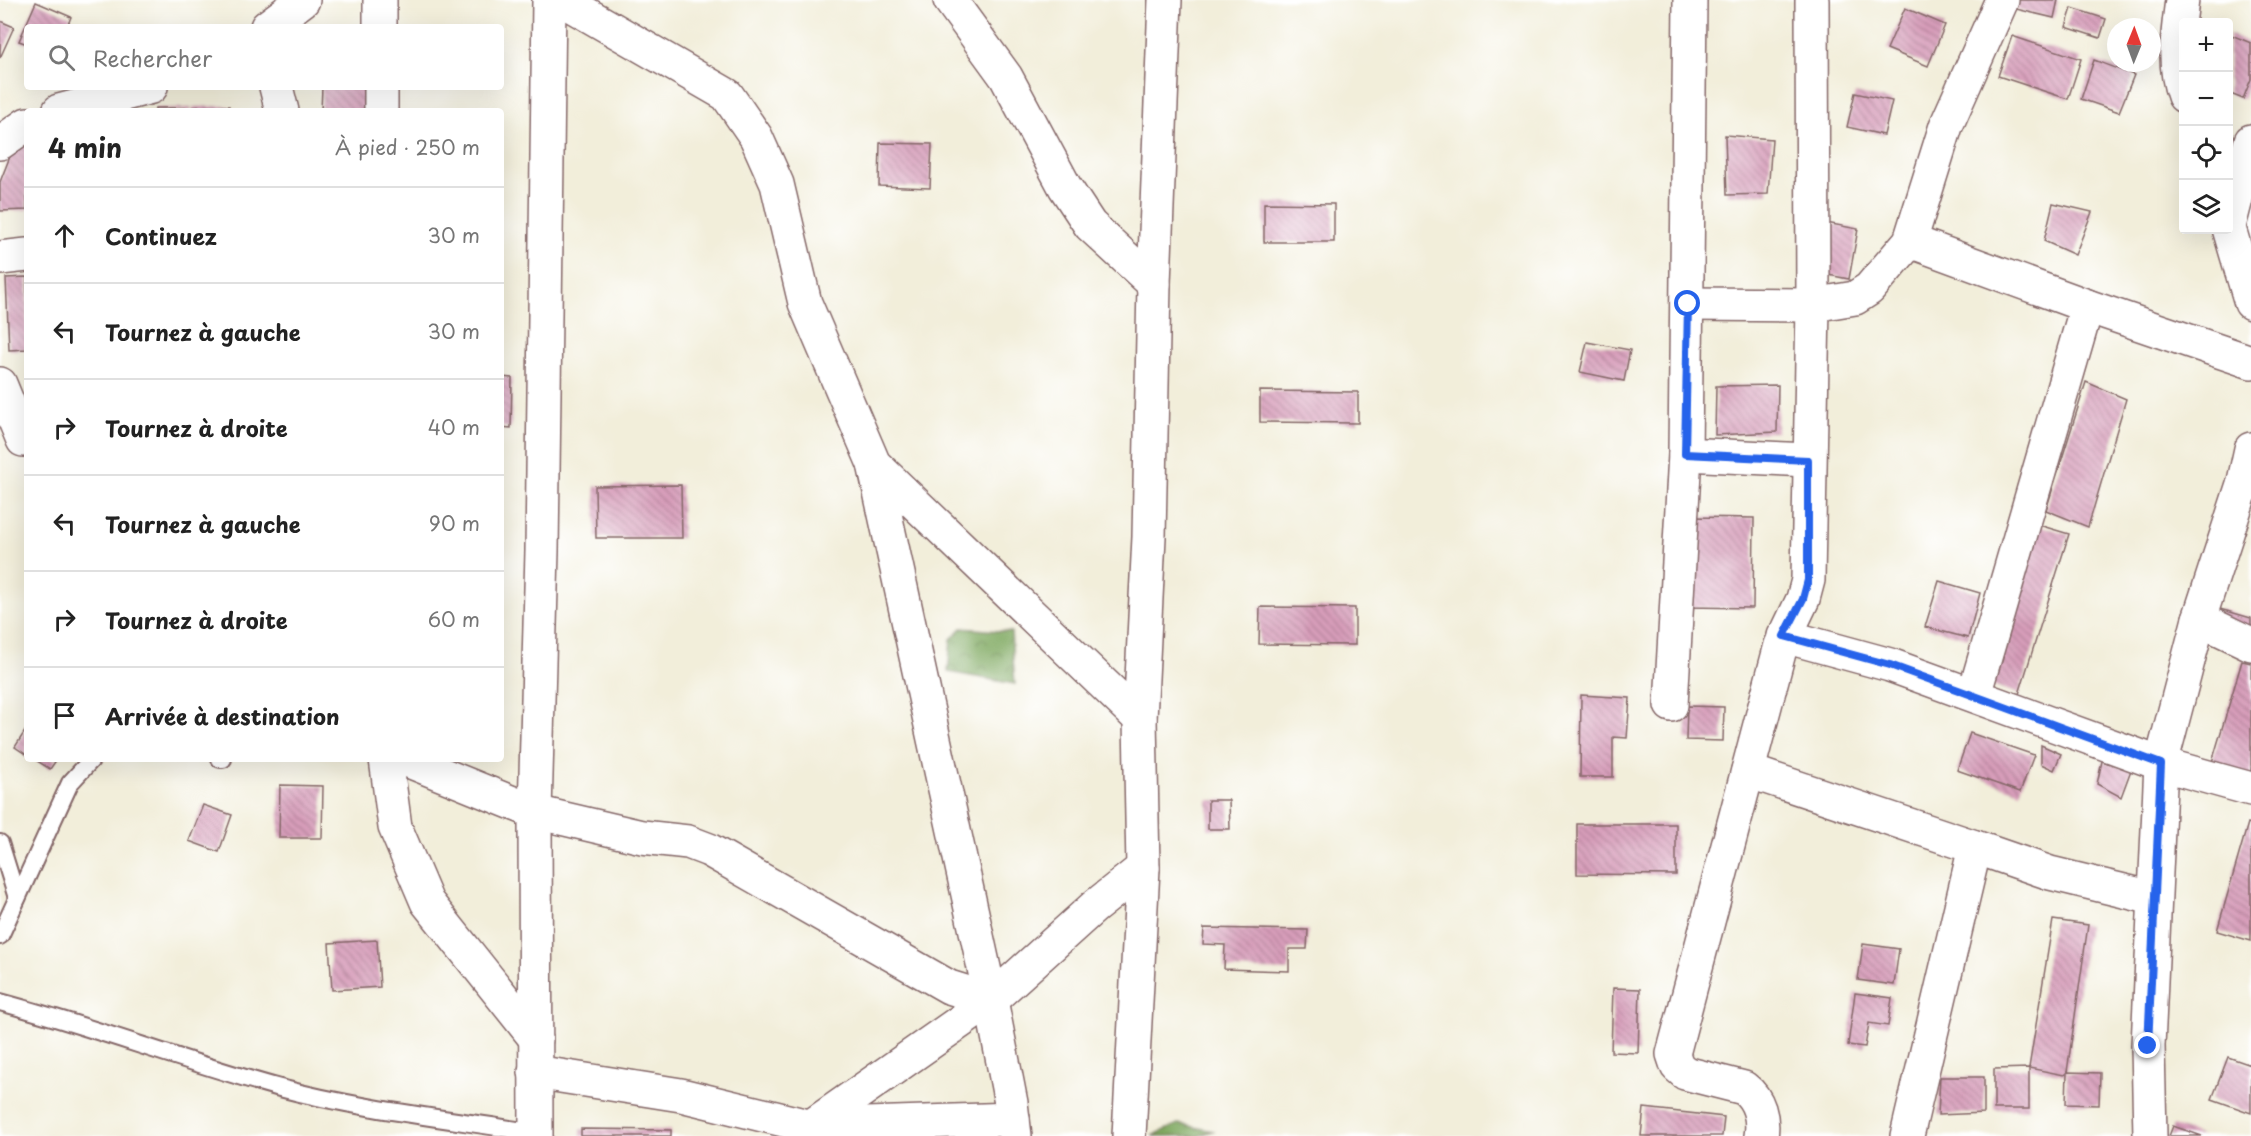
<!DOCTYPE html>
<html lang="fr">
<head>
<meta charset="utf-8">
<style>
	:root { --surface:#fff; --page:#f2f2f2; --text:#222; --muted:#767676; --line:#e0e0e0 }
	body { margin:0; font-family:"Playpen Sans",sans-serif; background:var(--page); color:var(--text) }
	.controls { position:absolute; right:18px; top:18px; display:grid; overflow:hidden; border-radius:6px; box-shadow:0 6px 24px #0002 }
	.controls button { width:54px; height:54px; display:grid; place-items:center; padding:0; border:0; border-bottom:2px solid var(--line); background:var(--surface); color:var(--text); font:30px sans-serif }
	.compass { position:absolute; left:2107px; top:18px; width:54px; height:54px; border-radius:50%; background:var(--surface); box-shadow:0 6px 24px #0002; rotate:1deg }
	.stop { position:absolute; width:18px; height:18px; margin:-14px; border:4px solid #2563eb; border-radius:50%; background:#fff }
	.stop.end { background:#2563eb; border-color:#fff; box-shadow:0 2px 6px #0008 }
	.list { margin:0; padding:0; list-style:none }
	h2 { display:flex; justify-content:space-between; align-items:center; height:78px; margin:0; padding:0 24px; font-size:26px }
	h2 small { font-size:20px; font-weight:400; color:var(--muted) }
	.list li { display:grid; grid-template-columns:39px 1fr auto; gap:18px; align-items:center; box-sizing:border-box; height:96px; padding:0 24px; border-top:2px solid var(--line) }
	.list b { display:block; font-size:22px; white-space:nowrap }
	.list em { font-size:20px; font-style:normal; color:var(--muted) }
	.icon { flex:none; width:33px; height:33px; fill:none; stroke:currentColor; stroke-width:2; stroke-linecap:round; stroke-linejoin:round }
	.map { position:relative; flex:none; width:2251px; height:1136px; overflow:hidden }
	.search { position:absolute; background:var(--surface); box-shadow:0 6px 24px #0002; left:24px; top:24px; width:480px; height:66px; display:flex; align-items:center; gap:15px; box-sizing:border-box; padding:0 21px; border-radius:6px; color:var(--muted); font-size:22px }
	.panel { position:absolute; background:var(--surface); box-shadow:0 6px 24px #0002; left:24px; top:108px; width:480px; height:654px; border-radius:6px }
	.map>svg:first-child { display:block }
	.forest { fill:url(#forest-crowns); stroke:#646446; stroke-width:1.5 }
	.building { fill:url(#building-back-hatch) }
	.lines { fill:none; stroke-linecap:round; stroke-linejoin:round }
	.lane-casing { stroke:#856768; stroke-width:20 }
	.street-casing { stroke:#856768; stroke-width:36 }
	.lane { stroke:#fff; stroke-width:16 }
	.street { stroke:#fff; stroke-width:33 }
	.route { stroke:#2563eb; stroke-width:8 }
</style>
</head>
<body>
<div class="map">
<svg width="2251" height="1136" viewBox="0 0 2251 1136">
	<defs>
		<pattern id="forest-crowns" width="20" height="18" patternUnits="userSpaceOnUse" patternTransform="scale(1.5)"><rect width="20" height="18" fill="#7fa960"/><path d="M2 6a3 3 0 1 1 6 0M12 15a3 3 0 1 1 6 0" fill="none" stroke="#6a894f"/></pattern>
		<pattern id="building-back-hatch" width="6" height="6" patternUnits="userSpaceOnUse" patternTransform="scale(1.5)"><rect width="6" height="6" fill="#d79dba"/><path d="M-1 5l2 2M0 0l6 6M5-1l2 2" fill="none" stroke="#b07f97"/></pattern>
	</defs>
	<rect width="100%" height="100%" fill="#fff"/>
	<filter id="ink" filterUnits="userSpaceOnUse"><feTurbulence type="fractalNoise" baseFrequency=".0167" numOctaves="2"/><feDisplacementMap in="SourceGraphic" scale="12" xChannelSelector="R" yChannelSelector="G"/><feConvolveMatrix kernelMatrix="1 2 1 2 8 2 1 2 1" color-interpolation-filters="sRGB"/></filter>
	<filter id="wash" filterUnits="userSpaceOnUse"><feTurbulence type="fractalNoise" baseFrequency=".008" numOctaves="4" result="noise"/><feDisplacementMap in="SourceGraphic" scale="24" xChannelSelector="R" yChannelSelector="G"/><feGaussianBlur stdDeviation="1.35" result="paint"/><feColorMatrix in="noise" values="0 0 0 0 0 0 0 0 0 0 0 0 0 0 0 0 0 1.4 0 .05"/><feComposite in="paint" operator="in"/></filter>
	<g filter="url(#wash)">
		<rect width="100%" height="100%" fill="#f2eeda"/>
		<g class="forest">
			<path d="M962,628L1011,632L1015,684L948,672L951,639Z"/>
			<path d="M1178,1124L1213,1131L1198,1136H1152Z"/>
		</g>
		<g id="blocks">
			<g class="building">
				<path d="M2018,0H2058L2054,18L2016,9Z"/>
				<path d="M36,2L71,17L67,27H27V44L19,41Z"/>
				<path d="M1905,8L1945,25L1928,66L1887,49Z"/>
				<path d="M2072,8L2106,19L2100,38L2066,27Z"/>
				<path d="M0,21L14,27L0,58Z"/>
				<path d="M2229,34L2251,43V79L2243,99L2228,93Z"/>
				<path d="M2012,36L2081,59L2068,99L1998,76Z"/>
				<path d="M2094,60L2134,75L2119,112L2081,99Z"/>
				<path d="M322,87H376V111H321Z"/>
				<path d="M1855,93L1892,101L1884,135L1847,127Z"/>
				<path d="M229,106V111H193V107Z"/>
				<rect x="155" y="108" width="36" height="3"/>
				<path d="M1725,135L1772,139L1768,194L1727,195Z"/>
				<path d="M27,141V210L0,211V182L11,154Z"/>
				<path d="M880,143L932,144L930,188L879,186Z"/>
				<path d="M1264,203L1334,204V242H1264Z"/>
				<path d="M2053,203L2092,212L2075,255L2044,241Z"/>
				<path d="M1821,222L1858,229L1849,279L1823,274Z"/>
				<path d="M27,277V349L9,350L6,278Z"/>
				<path d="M1587,342L1630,350L1624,381L1580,372Z"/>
				<path d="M501,377L512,378L511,428L501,427Z"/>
				<path d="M2086,382L2126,399L2088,527L2046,510Z"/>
				<path d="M1778,385L1777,432L1715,435L1716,386Z"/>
				<path d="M1260,391L1358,392V423L1260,422Z"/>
				<path d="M681,485L682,538H596L595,486Z"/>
				<path d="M1689,517L1754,518L1753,608L1687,607Z"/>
				<path d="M2032,523L2069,534L2019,694L1982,682Z"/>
				<path d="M1939,581L1980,593L1968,638L1925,627Z"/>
				<path d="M1260,607L1355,608V645L1259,644Z"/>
				<path d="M2220,609L2251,618V634L2218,622Z"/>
				<path d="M2242,661L2251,663V779L2210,769Z"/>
				<path d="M1581,695L1630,698L1627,738L1613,737V777H1580Z"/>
				<path d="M1687,706L1724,707L1723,741L1686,740Z"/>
				<path d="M27,728V755L15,747Z"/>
				<path d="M1970,733L2034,755L2020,792L1957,770Z"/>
				<path d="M2041,745L2061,754L2054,770L2041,764Z"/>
				<path d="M34,759H57L50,769Z"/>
				<path d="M2102,761L2131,770L2121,797L2097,784Z"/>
				<path d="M280,785L323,786L322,838H279Z"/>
				<path d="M1208,800H1229L1230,829H1208Z"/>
				<path d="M203,805L232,815L219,852L189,841Z"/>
				<path d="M2248,823L2251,824V941L2217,931Z"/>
				<path d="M1577,824H1676V875L1577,874Z"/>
				<path d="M2053,920L2088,925L2067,1072L2064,1075L2029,1068Z"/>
				<path d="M1204,928L1308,930L1307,949H1289V971L1224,969L1225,945L1203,944Z"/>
				<path d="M377,940L380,987L332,990L329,943Z"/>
				<path d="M1863,944L1899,949L1894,985L1858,980Z"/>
				<path d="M1613,988L1640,989L1638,1053L1611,1052Z"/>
				<path d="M1855,993L1892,998L1888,1026L1869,1023L1865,1047L1848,1045Z"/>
				<path d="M2228,1057L2251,1065V1113L2212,1099Z"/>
				<path d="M2029,1068V1109H1994V1069Z"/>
				<path d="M2067,1072L2100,1073L2099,1105L2066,1104Z"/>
				<path d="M1940,1077H1984V1113L1938,1115Z"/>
				<path d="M1644,1108L1724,1117L1722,1136H1641Z"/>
				<path d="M2173,1126L2202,1136H2169Z"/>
				<path d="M581,1129L671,1130V1136H581Z"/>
			</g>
		</g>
	</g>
	<g filter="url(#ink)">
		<use href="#blocks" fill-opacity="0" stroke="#856768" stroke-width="1.5"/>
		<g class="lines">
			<defs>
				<g id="lane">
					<path d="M220,759H223"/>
					<path d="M0,843L17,898"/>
					<path d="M0,936L70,783L92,759"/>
					<path d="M0,1002C94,1027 185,1062 280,1088C363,1110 450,1119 536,1133"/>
				</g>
				<g id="street">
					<path d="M380,0V27"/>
					<path d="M562,0L727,95L756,137L777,184L805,303L874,464L1140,719"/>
					<path d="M950,0L1006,77L1065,187L1090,225L1154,284"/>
					<path d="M1690,0L1685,454L1808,460"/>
					<path d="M2182,0C2178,33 2172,64 2184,96"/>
					<path d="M267,27L303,0"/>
					<path d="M276,87L282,111"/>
					<path d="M381,87V111"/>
					<path d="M59,111L151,87"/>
					<path d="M0,143L27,124"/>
					<path d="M2228,225L2251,303"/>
					<path d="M2229,226L2251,141"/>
					<path d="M1910,241L2087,306L2251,362"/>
					<path d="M0,258L27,255"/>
					<path d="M1687,304L1813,305L1855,298L1869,289L1910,241L1946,126L2002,0"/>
					<path d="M0,384L23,440"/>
					<path d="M874,464L991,1000"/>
					<path d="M2199,619L2251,644"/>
					<path d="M1784,636L1890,665L2161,764L2251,789"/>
					<path d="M1974,695L2087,306"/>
					<path d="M1671,705L1685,454"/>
					<path d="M386,759L395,827L427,902L536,1039"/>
					<path d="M404,759L535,812L642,837L688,842L709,850L949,987L991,1000L1011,1103L1015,1136"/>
					<path d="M1748,771L1975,847"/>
					<path d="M535,1072L681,1095L808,1126L1013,1119"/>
					<path d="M810,1127L991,1000L1094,907L1143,868"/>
					<path d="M536,1136L535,812L542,551L549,0"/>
					<path d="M1129,1136L1143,868L1140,719L1149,537L1154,284L1165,0"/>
					<path d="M1761,1136C1764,1119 1759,1099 1744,1088L1685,1073L1677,1066L1673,1054L1781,645L1803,599L1808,580L1813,305L1812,0"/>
					<path d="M1907,1136L1975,847L2050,873L2153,898"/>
					<path d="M2150,1136L2148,1046L2161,764L2199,619L2244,481L2251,449"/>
				</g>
			</defs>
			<use href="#lane" class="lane-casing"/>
			<use href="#street" class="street-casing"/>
			<use href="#lane" class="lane"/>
			<use href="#street" class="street"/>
		</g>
	</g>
	<g class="lines" filter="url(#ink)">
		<path class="route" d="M1688,304L1685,454L1808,460V580L1803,599L1784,636L1890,665L2161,764L2148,1046"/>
	</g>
</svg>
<div class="controls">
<button>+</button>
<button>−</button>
<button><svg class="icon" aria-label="locate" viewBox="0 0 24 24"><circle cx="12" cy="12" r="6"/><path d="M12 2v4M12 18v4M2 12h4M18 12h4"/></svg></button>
<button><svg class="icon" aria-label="layers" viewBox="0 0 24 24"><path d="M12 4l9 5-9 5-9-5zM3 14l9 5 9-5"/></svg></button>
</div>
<svg class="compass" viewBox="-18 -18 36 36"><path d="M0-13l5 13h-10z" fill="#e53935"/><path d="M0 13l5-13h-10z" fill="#767676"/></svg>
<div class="stop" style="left:1688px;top:304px"></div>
<div class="stop end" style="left:2148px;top:1046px"></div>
<div class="search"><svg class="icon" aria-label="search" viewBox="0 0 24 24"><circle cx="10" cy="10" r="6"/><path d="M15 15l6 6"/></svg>Rechercher</div>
<section class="panel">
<h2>4 min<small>À pied · 250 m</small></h2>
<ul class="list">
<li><svg class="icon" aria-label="ahead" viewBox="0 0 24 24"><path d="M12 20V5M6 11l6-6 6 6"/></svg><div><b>Continuez</b></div><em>30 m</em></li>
<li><svg class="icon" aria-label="left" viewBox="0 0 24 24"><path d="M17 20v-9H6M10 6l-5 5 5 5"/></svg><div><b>Tournez à gauche</b></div><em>30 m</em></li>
<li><svg class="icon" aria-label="right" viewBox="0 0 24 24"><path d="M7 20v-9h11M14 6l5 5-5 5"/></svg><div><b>Tournez à droite</b></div><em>40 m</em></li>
<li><svg class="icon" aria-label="left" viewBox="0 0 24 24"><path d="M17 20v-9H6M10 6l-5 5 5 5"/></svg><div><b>Tournez à gauche</b></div><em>90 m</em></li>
<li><svg class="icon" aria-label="right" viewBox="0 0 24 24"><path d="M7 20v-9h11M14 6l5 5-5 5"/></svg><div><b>Tournez à droite</b></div><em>60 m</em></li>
<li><svg class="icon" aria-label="arrive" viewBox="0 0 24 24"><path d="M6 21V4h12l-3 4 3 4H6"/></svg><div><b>Arrivée à destination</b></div></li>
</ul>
</section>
</div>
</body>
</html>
